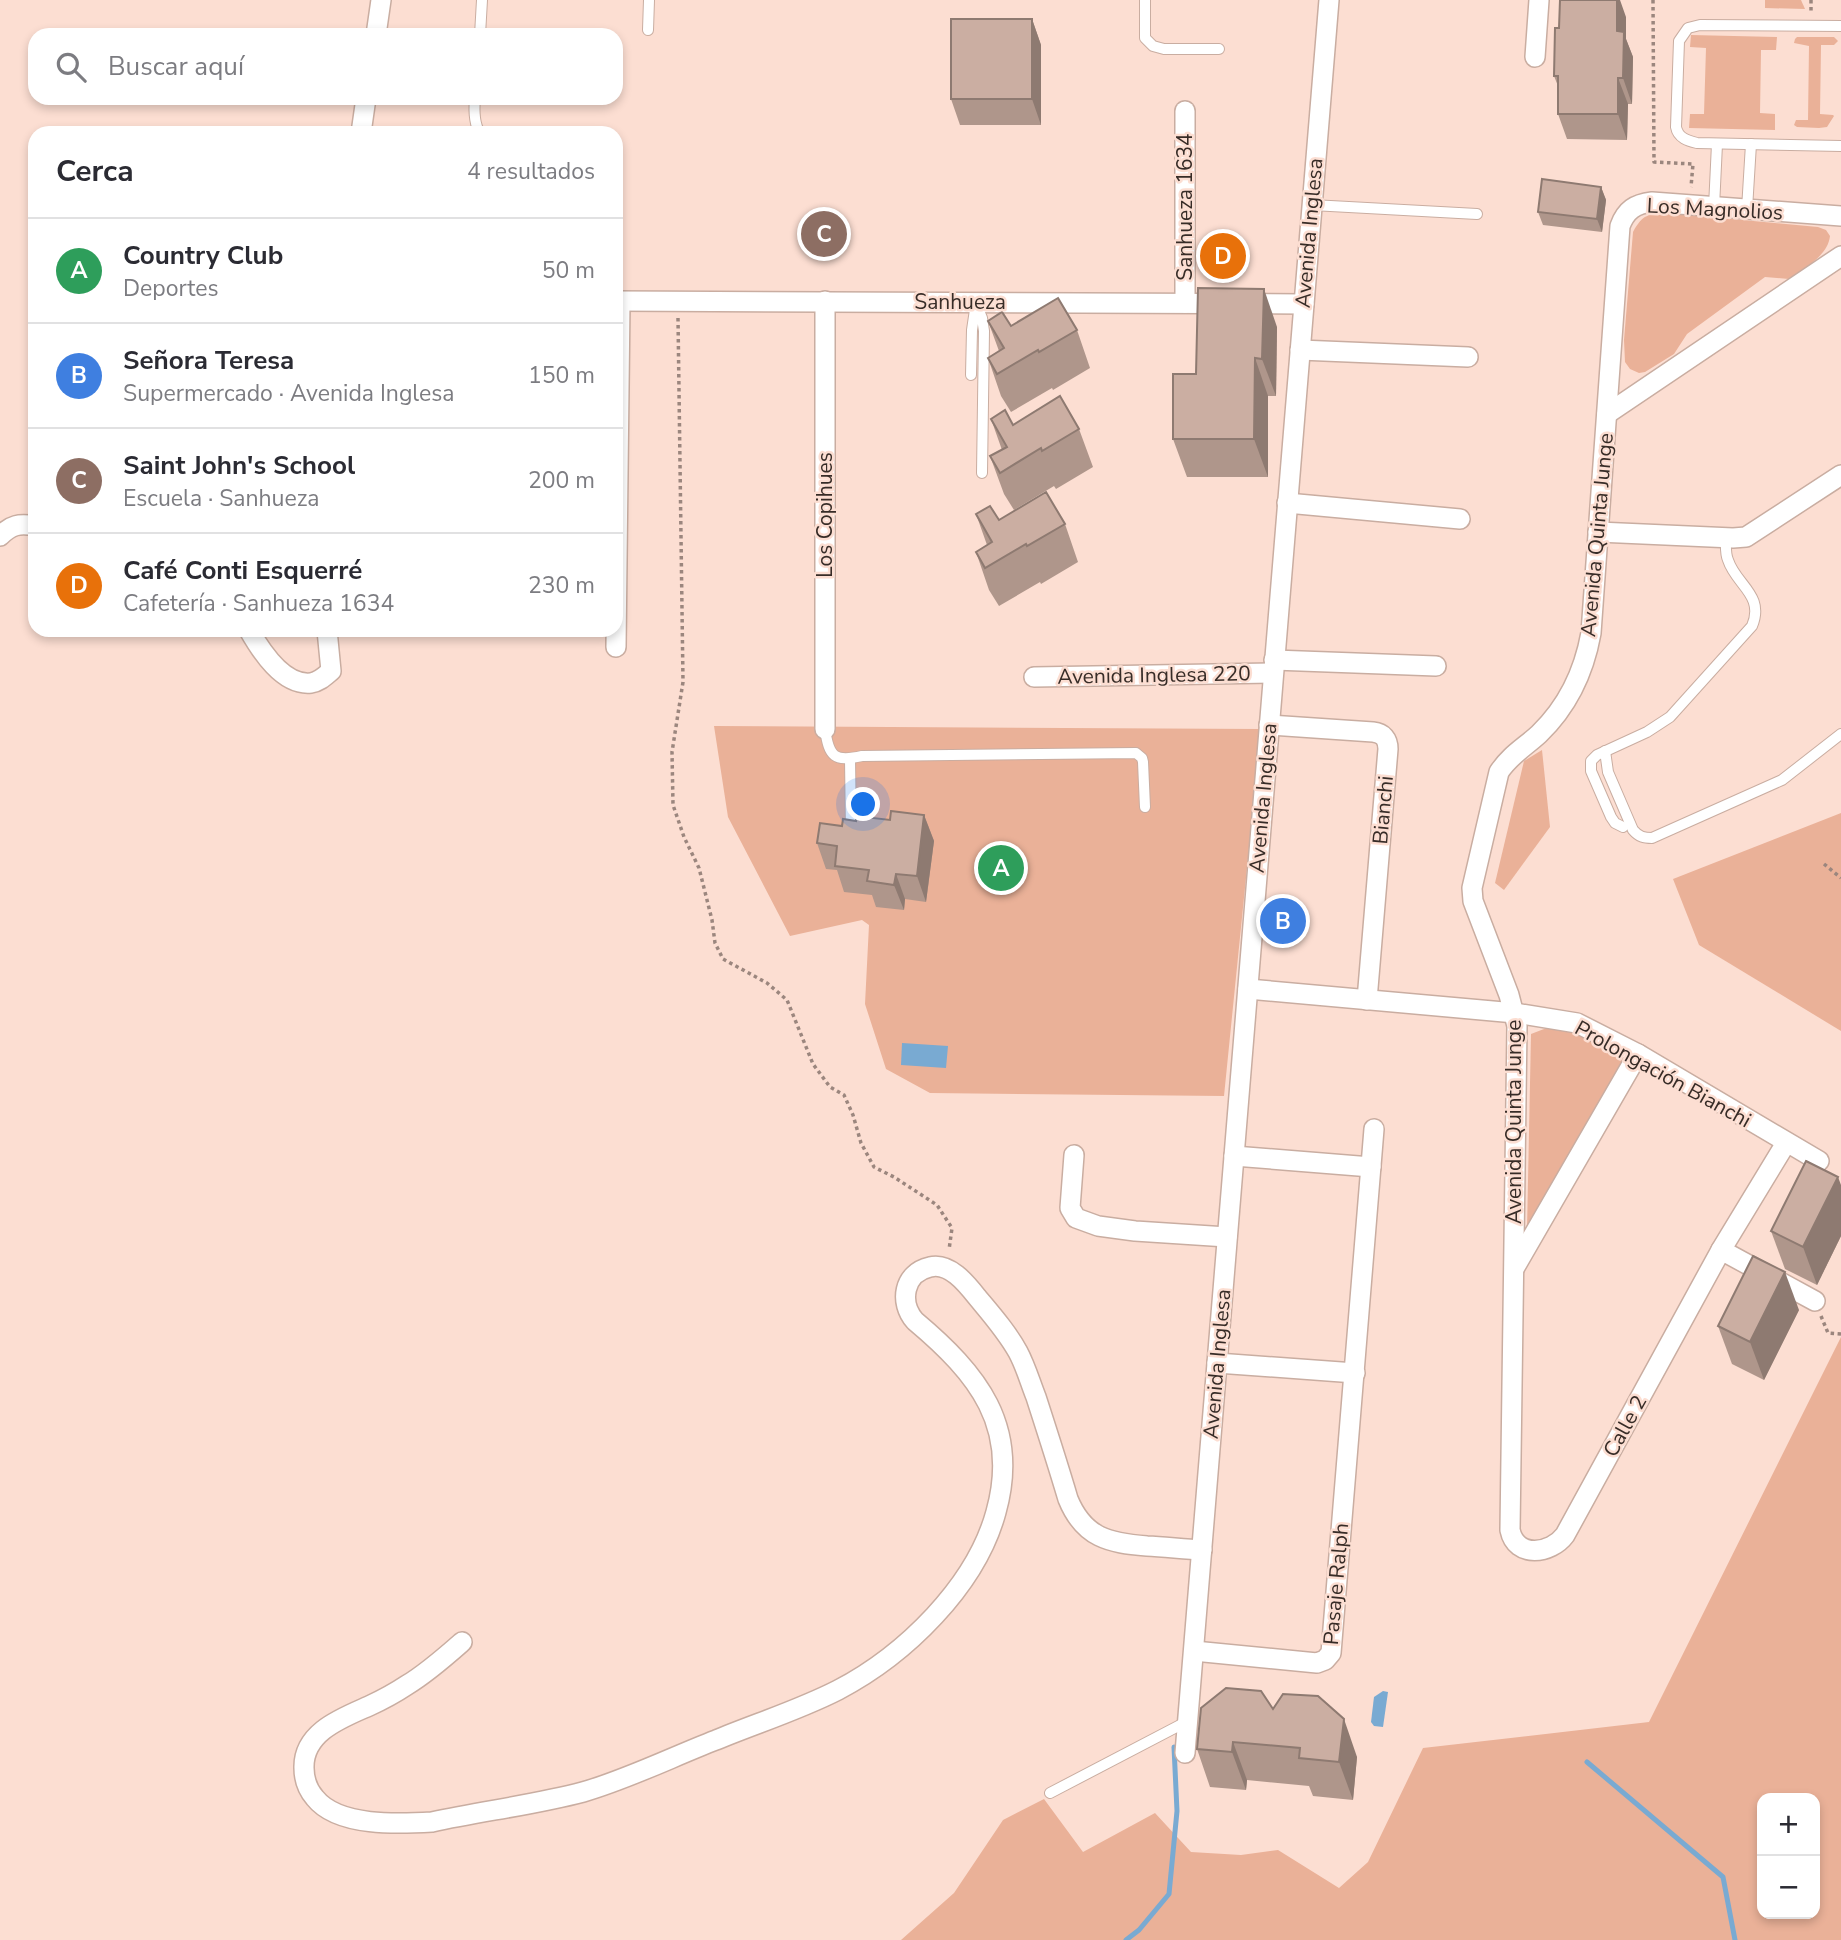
<!DOCTYPE html>
<html lang="es">
<head>
<meta charset="utf-8">
<style>
	:root { --surface:#fff; --page:#f2f2f3; --text:#2b2b33; --muted:#7c7c81; --line:#e1e1e2; --accent:#ea580c }
	body { margin:0; font-family:"Nunito Sans",sans-serif; background:var(--page); color:var(--text) }
	.controls { position:absolute; right:21px; bottom:21px; display:grid; overflow:hidden; border-radius:14px; box-shadow:0 4px 10px #0003 }
	.controls button { width:63px; height:63px; display:grid; place-items:center; padding:0; border:0; border-bottom:2px solid var(--line); background:var(--surface); color:var(--text); font:35px sans-serif }
	.you { position:absolute; left:864px; top:805px; width:24px; height:24px; margin:-18px; border:5px solid #fff; border-radius:50%; background:#1a73e8; box-shadow:0 0 0 10px #1a73e833 }
	.badge { display:grid; place-items:center; width:46px; height:46px; border-radius:50%; background:var(--accent); color:#fff; font-size:23px; font-weight:700 }
	.pin { position:absolute; translate:-50% -50%; border:4px solid #fff; box-shadow:0 2px 7px #0006 }
	.list { margin:0; padding:0; list-style:none }
	h2 { display:flex; justify-content:space-between; align-items:center; height:91px; margin:0; padding:0 28px; font-size:30px }
	h2 small { font-size:23px; font-weight:400; color:var(--muted) }
	.list li { display:grid; grid-template-columns:46px 1fr auto; gap:21px; align-items:center; box-sizing:border-box; height:105px; padding:0 28px; border-top:2px solid var(--line) }
	.list b { display:block; font-size:26px; white-space:nowrap }
	.list p { margin:0; font-size:23px; white-space:nowrap; color:var(--muted) }
	.list em { font-size:23px; font-style:normal; color:var(--muted) }
	.icon { flex:none; width:38px; height:38px; fill:none; stroke:currentColor; stroke-width:2; stroke-linecap:round; stroke-linejoin:round }
	.map { position:relative; flex:none; width:1841px; height:1940px; overflow:hidden }
	.search { position:absolute; background:var(--surface); box-shadow:0 4px 10px #0003; left:28px; top:28px; width:595px; height:77px; display:flex; align-items:center; gap:18px; box-sizing:border-box; padding:0 24px; border-radius:21px; color:var(--muted); font-size:26px }
	.panel { position:absolute; background:var(--surface); box-shadow:0 4px 10px #0003; left:28px; top:126px; width:595px; height:511px; border-radius:21px }
	.map>svg:first-child { display:block }
	.green { fill:#eab198; fill-rule:evenodd }
	.water { fill:#79aad2 }
	.lines { fill:none; stroke-linecap:round; stroke-linejoin:round }
	.stream { stroke:#79aad2; stroke-width:5 }
	.service-casing { stroke:#c9ada1; stroke-width:12 }
	.minor-casing { stroke:#c9ada1; stroke-width:22 }
	.path { stroke:#9b867e; stroke-width:3.5; stroke-dasharray:3.5 3.5; stroke-linecap:butt }
	.service { stroke:#fff; stroke-width:10 }
	.minor { stroke:#fff; stroke-width:19 }
	.wall { fill:#af968b }
	.shaded-wall { fill:#8e7a71 }
	.building { fill:#cbaea2; stroke:#8e7a71; stroke-width:2 }
	.labels { text-anchor:middle; stroke-width:5; stroke-linejoin:round; paint-order:stroke }
	.street-label { font-size:21px; fill:#372c27; stroke:#fcded2 }
</style>
</head>
<body>
<div class="map">
<svg width="1841" height="1940" viewBox="0 0 1841 1940">
	<rect width="100%" height="100%" fill="#fcded2"/>
	<g class="green">
		<path d="M1765,0H1801L1805,9L1765,8Z"/>
		<path d="M1691,35L1777,37L1776,50H1761L1760,113L1775,114V130L1689,128L1690,114H1704L1706,48L1690,47Z"/>
		<path d="M1797,37H1834L1838,41L1834,45H1821L1820,114L1833,115L1834,116L1827,127L1819,128L1797,127L1794,125L1796,120H1808L1809,46L1794,43L1795,39Z"/>
		<path d="M1668,213L1818,227L1826,230L1830,236C1828,256 1804,268 1789,279L1765,277L1687,334L1674,354L1645,372L1639,373L1630,369L1625,362L1624,340L1633,232C1643,214 1648,214 1668,213Z"/>
		<path d="M714,726L1261,729L1224,1096L930,1093L886,1069L865,1004L869,925L862,920L790,936L728,817Z"/>
		<path d="M1542,750L1550,827L1504,890L1495,883L1524,761Z"/>
		<path d="M1841,813V1031L1699,945L1673,879Z"/>
		<path d="M1574,1028L1624,1053V1060L1527,1230L1531,1034L1544,1029Z"/>
		<path d="M1841,1337V1940H901L954,1893L1003,1820L1044,1799L1083,1852L1155,1813L1191,1852L1241,1855L1278,1850L1339,1888L1368,1862L1423,1748L1649,1722ZM1762,1798H1815V1914H1762Z"/>
	</g>
	<g class="water">
		<path d="M902,1043L948,1046L946,1068L901,1065Z"/>
		<path d="M1383,1691L1388,1692L1383,1727L1374,1726L1371,1722L1374,1697Z"/>
	</g>
	<g class="lines">
		<g class="stream">
			<path d="M1587,1762L1723,1877L1735,1940"/>
			<path d="M1126,1940L1139,1930L1169,1894L1177,1811L1174,1747"/>
		</g>
		<defs>
			<g id="service">
				<path d="M1145,0V38L1153,46L1164,49H1219"/>
				<path d="M1841,26L1700,25L1688,28L1679,41L1676,127C1678,138 1688,141 1697,143L1841,146"/>
				<path d="M648,30L649,0"/>
				<path d="M480,35L482,0"/>
				<path d="M475,98C474,109 474,124 480,133"/>
				<path d="M1312,205L1477,214"/>
				<path d="M1714,207L1717,144"/>
				<path d="M1747,209L1751,144"/>
				<path d="M976,303L982,318L984,331L982,473"/>
				<path d="M971,375L972,330L976,303"/>
				<path d="M825,729C829,757 834,762 862,756L1136,753L1142,758L1143,762L1145,807"/>
				<path d="M1605,751L1608,772L1633,830C1639,837 1644,838 1652,838L1782,780L1841,734"/>
				<path d="M850,759L851,832"/>
				<path d="M1623,827L1615,823L1611,817L1591,771V761L1597,755L1647,732L1670,717L1752,626C1765,595 1736,585 1728,560C1725,553 1726,545 1726,538"/>
				<path d="M1050,1793L1186,1722"/>
			</g>
			<g id="minor">
				<path d="M376,35L381,0"/>
				<path d="M1535,57L1539,0"/>
				<path d="M361,133L366,98"/>
				<path d="M616,301L1304,304"/>
				<path d="M1185,303V111"/>
				<path d="M1300,350L1468,357"/>
				<path d="M1607,414L1841,256"/>
				<path d="M1287,503L1460,519"/>
				<path d="M1598,532L1733,538L1746,537L1841,475"/>
				<path d="M0,536C11,525 19,523 35,526"/>
				<path d="M249,630C261,651 283,686 311,683C319,682 325,676 331,671L327,630"/>
				<path d="M616,647L620,301"/>
				<path d="M1274,660L1436,666"/>
				<path d="M1034,677L1273,673"/>
				<path d="M1269,725L1373,732C1383,733 1388,739 1388,749L1367,1000"/>
				<path d="M825,729V301"/>
				<path d="M1248,989L1515,1013L1577,1023L1638,1054L1819,1161"/>
				<path d="M1786,1143L1721,1250L1565,1535C1551,1554 1516,1559 1510,1530L1517,1026L1509,995L1473,901L1472,888L1499,772C1510,755 1525,747 1539,734C1568,706 1584,672 1591,633L1620,226C1626,210 1635,204 1652,202L1841,216"/>
				<path d="M1074,1155L1070,1208L1076,1218L1098,1226L1135,1231L1227,1237"/>
				<path d="M1234,1156L1371,1167"/>
				<path d="M1721,1250L1815,1301"/>
				<path d="M1515,1267L1638,1054"/>
				<path d="M1217,1363L1355,1373"/>
				<path d="M462,1642C445,1657 427,1673 407,1685C395,1693 382,1700 369,1706C342,1718 303,1732 304,1768C304,1779 308,1790 315,1798C338,1827 399,1824 432,1822C482,1811 534,1805 583,1792C628,1779 672,1757 716,1740C757,1723 799,1710 838,1690C905,1655 976,1586 996,1512C1020,1426 978,1374 915,1321C899,1303 903,1273 930,1267C949,1262 966,1283 977,1297C992,1315 1007,1332 1018,1352C1026,1367 1030,1382 1036,1397C1047,1431 1058,1465 1068,1499C1084,1538 1109,1543 1147,1546C1165,1547 1184,1549 1202,1550"/>
				<path d="M1194,1651L1317,1663L1325,1660L1331,1653L1374,1129"/>
				<path d="M1185,1753L1329,0"/>
			</g>
		</defs>
		<use href="#service" class="service-casing"/>
		<use href="#minor" class="minor-casing"/>
		<g class="path">
			<path d="M1653,0L1654,162L1693,164L1691,187"/>
			<path d="M1811,0V11"/>
			<path d="M678,318L683,682L672,752L673,805L684,837L699,868L712,920L715,943L723,959L767,983L787,1000L813,1064L830,1087L844,1095L853,1115L861,1143L874,1167L894,1177L937,1205L952,1228L949,1250"/>
			<path d="M1824,864L1841,878"/>
			<path d="M1821,1316L1828,1333L1841,1334"/>
		</g>
		<use href="#service" class="service"/>
		<use href="#minor" class="minor"/>
	</g>
	<g class="wall">
		<path d="M1626,17V39L1633,57L1632,104H1628L1627,140L1567,139L1558,114V86L1554,76L1559,28Z"/>
		<path d="M1032,19L1041,45V125H960L951,99Z"/>
		<path d="M1601,187L1606,200L1602,232L1543,225L1538,212Z"/>
		<path d="M988,321L1011,326L1077,330L1090,368L1053,390L1052,388L1011,412L1001,396L988,358L999,351Z"/>
		<path d="M1277,327L1276,396H1268V477H1187L1173,439L1196,374Z"/>
		<path d="M991,419L1013,425L1079,429L1093,467L1056,489L1054,486L1014,510L1004,494L990,456L1002,450Z"/>
		<path d="M976,514L999,520L1065,524L1078,562L1041,584L1040,582L999,606L989,590L976,552L987,545Z"/>
		<path d="M924,815L934,841L926,902L905,899L904,910L876,907L872,895L844,892L837,870L826,869L817,843L842,826Z"/>
		<path d="M1841,1185V1236L1817,1285L1785,1269L1771,1231Z"/>
		<path d="M1799,1310L1764,1380L1732,1364L1718,1326Z"/>
		<path d="M1273,1709L1357,1757L1353,1800L1313,1796L1309,1786L1247,1780L1246,1790L1210,1787L1197,1749Z"/>
	</g>
	<g class="shaded-wall">
		<path d="M1617,0H1620L1626,17V39L1633,57L1632,104L1623,78L1617,31Z"/>
		<path d="M1032,19L1041,45V125L1032,99Z"/>
		<path d="M1618,78L1628,104L1627,140L1618,114Z"/>
		<path d="M1601,187L1606,200L1602,232L1597,219Z"/>
		<path d="M1264,289L1277,327L1276,396L1262,359Z"/>
		<path d="M1255,358L1268,396V477L1254,439Z"/>
		<path d="M924,815L934,841L926,902L917,876Z"/>
		<path d="M896,874L905,899L904,910L894,885Z"/>
		<path d="M1838,1177L1841,1185V1236L1817,1285L1803,1247Z"/>
		<path d="M1785,1272L1799,1310L1764,1380L1750,1342Z"/>
		<path d="M1344,1719L1357,1757L1353,1800L1339,1762Z"/>
		<path d="M1233,1742L1247,1780L1246,1790L1232,1752Z"/>
	</g>
	<g class="building">
		<path d="M1560,0H1617V31L1624,32L1623,78H1618V114H1558V76H1554L1555,28H1559Z"/>
		<rect x="951" y="19" width="81" height="80"/>
		<path d="M1542,179L1601,187L1597,219L1538,212Z"/>
		<path d="M1198,288L1264,289L1262,359L1255,358L1254,439H1173V374H1196Z"/>
		<path d="M1058,298L1077,330L1039,352L1038,350L997,374L988,358L1004,348L988,321L1002,312L1011,326Z"/>
		<path d="M1060,396L1079,429L1042,451L1041,448L1000,473L990,456L1007,447L991,419L1005,410L1013,425Z"/>
		<path d="M1046,492L1065,524L1027,546L1026,544L985,568L976,552L992,542L976,514L990,506L999,520Z"/>
		<path d="M891,811L924,815L917,876L896,874L894,885L867,881L869,870L835,866L837,846L817,843L820,823L842,826L843,819L856,821V816L890,820Z"/>
		<path d="M1806,1161L1838,1177L1803,1247L1771,1231Z"/>
		<path d="M1753,1256L1785,1272L1750,1342L1718,1326Z"/>
		<path d="M1226,1688L1261,1691L1273,1709L1283,1694L1318,1696L1344,1719L1339,1762L1299,1758L1300,1748L1233,1742L1232,1752L1197,1749L1201,1708Z"/>
	</g>
	<g class="labels">
		<g class="street-label">
			<text transform="translate(1185 207) rotate(-90)" y="7">Sanhueza 1634</text>
			<text transform="translate(1715 209) rotate(3)" y="7">Los Magnolios</text>
			<text transform="translate(1309 233) rotate(-85)" y="7">Avenida Inglesa</text>
			<text x="960" y="309">Sanhueza</text>
			<text transform="translate(825 515) rotate(-90)" y="7">Los Copihues</text>
			<text transform="translate(1597 535) rotate(-85)" y="7">Avenida Quinta Junge</text>
			<text transform="translate(1154 675) rotate(-1)" y="7">Avenida Inglesa 220</text>
			<text transform="translate(1263 798) rotate(-85)" y="7">Avenida Inglesa</text>
			<text transform="translate(1383 810) rotate(-85)" y="7">Bianchi</text>
			<text transform="translate(1663 1074) rotate(29)" y="7">Prolongación Bianchi</text>
			<text transform="translate(1514 1122) rotate(-90)" y="7">Avenida Quinta Junge</text>
			<text transform="translate(1217 1364) rotate(-85)" y="7">Avenida Inglesa</text>
			<text transform="translate(1625 1426) rotate(-61)" y="7">Calle 2</text>
			<text transform="translate(1336 1584) rotate(-85)" y="7">Pasaje Ralph</text>
		</g>
	</g>
</svg>
<div class="controls">
<button>+</button>
<button>−</button>
</div>
<div class="you"></div>
<div class="pin badge" style="left:1001px;top:868px;background:#2e9e5b">A</div>
<div class="pin badge" style="left:1283px;top:921px;background:#3f7fe0">B</div>
<div class="pin badge" style="left:824px;top:234px;background:#8d6e63">C</div>
<div class="pin badge" style="left:1223px;top:256px;background:#e8710a">D</div>
<div class="search"><svg class="icon" aria-label="search" viewBox="0 0 24 24"><circle cx="10" cy="10" r="6"/><path d="M15 15l6 6"/></svg>Buscar aquí</div>
<section class="panel">
<h2>Cerca<small>4 resultados</small></h2>
<ul class="list">
<li><span class="badge" style="background:#2e9e5b">A</span><div><b>Country Club</b><p>Deportes</p></div><em>50 m</em></li>
<li><span class="badge" style="background:#3f7fe0">B</span><div><b>Señora Teresa</b><p>Supermercado · Avenida Inglesa</p></div><em>150 m</em></li>
<li><span class="badge" style="background:#8d6e63">C</span><div><b>Saint John's School</b><p>Escuela · Sanhueza</p></div><em>200 m</em></li>
<li><span class="badge" style="background:#e8710a">D</span><div><b>Café Conti Esquerré</b><p>Cafetería · Sanhueza 1634</p></div><em>230 m</em></li>
</ul>
</section>
</div>
</body>
</html>
